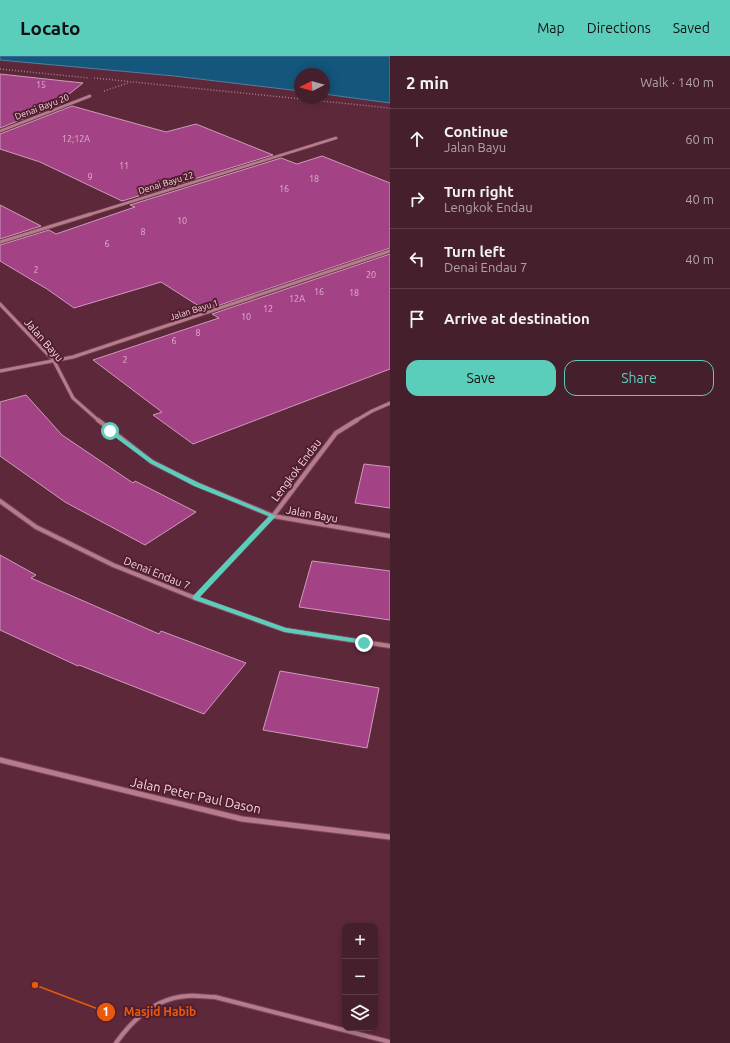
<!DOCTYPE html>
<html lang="en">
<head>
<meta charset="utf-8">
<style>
	:root { --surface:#461f2c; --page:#4d2734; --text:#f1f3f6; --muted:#b0a2a9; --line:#5e3d48; --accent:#5bcebb }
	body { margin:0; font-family:Ubuntu,sans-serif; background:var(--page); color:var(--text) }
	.controls { position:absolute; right:12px; bottom:12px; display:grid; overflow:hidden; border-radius:8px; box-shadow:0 2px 10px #0003 }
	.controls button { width:36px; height:36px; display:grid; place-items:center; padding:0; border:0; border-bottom:1px solid var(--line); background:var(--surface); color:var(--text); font:20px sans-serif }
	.compass { position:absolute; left:294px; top:12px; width:36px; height:36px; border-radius:50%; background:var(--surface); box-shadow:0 2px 10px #0003; rotate:264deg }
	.stop { position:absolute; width:12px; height:12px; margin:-9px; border:3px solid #5bcebb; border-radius:50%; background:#fff }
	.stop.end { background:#5bcebb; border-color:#fff; box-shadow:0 1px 4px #0008 }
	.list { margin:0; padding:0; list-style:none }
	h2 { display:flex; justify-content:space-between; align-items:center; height:52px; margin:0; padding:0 16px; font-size:17px }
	h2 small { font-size:13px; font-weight:400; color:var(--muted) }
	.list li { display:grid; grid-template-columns:26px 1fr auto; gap:12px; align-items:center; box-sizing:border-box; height:60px; padding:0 16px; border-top:1px solid var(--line) }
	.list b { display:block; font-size:15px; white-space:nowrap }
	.list p { margin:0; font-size:13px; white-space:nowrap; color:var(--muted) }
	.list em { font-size:13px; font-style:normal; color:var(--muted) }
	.actions { display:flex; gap:8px; padding:12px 16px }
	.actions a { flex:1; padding:9px 0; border:1px solid var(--accent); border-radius:12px; text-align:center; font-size:14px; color:var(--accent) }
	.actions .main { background:var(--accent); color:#111 }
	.icon { flex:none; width:22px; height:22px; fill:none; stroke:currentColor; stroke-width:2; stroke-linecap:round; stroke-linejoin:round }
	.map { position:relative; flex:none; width:390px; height:987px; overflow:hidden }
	header { display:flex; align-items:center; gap:24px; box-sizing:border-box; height:56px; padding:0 20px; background:var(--accent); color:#111 }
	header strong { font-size:19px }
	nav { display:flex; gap:22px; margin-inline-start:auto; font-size:14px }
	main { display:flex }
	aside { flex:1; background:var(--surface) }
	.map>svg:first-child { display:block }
	.water { fill:#15567d; stroke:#587c9a }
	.building { fill:#a34386; stroke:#cf99bb }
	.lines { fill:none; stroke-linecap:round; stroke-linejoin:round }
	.lane-casing { stroke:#774a59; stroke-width:6 }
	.street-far3-casing { stroke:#774a59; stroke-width:3.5 }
	.street-far2-casing { stroke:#774a59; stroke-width:4.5 }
	.street-far1-casing { stroke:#774a59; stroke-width:6 }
	.street-casing { stroke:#774a59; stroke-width:7 }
	.path { stroke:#a87d8a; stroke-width:1.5; stroke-dasharray:1 2; stroke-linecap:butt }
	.lane { stroke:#b77b8c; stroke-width:4 }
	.street-far3 { stroke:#b77b8c; stroke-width:2.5 }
	.street-far2 { stroke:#b77b8c; stroke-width:3 }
	.street-far1 { stroke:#b77b8c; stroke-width:4 }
	.street { stroke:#b77b8c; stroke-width:5 }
	.route { fill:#5bcebb }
	.labels { text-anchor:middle; stroke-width:4; stroke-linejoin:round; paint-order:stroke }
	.number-label { font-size:9px; fill:#e1b0c7 }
	.far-street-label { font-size:9px; fill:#f6d5dd; stroke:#511e30 }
	.street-label { font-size:11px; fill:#f6d5dd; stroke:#511e30 }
	.near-street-label { font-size:13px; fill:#f6d5dd; stroke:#511e30 }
	.leader { fill:none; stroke:#e8590c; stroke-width:1.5 }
	.callout-dot { fill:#e8590c; stroke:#511e30; stroke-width:1.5 }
	.mark-label { font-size:12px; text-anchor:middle; font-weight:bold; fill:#fff }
	.callout-label { font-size:12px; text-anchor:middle; font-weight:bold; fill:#e8590c; stroke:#511e30; stroke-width:4; stroke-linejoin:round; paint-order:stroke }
</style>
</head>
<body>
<header>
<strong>Locato</strong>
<nav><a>Map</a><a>Directions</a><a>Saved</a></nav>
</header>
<main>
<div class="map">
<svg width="390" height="987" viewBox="0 0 390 987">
	<rect width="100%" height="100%" fill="#5d293a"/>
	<path class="water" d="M0,0H390V47L324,38V18H300V35L174,20L0,4Z"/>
	<g class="building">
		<path d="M0,18L83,27L59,46L63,47L0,72Z"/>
		<path d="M72,50L166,76L196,68L273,99L122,145L40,106L0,93V78Z"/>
		<path d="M322,100L390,127V192L205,254L161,226L74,252L47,233L0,205V189L49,174L56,178L135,151L130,149L281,102L297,108Z"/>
		<path d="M0,149L41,170L0,183Z"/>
		<path d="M390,198V313L193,388L153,359L162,356L93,304L219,262L212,258Z"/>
		<path d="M26,339L62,379L133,427L135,425L196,456L145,489L65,446L0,400V346Z"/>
		<path d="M364,408L390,411V452L355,447Z"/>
		<path d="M0,499L36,519L31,522L159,578L161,575L246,607L204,658L79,609L78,610L0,574Z"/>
		<path d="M312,505L390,515V564L299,551Z"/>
		<path d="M280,615L379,632L367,692L263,674Z"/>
	</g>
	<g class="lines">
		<defs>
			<path id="lane" d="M116,987C133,963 156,942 187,940C196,939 206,941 215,941L390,986"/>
			<g id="street-far3">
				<path d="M0,75L90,40"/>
				<path d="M88,159L336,82"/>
			</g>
			<g id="street-far2">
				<path d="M0,186L91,158"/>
				<path d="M0,248L54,305L73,342L99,365"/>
				<path d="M0,315L73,301L390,195"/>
				<path d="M355,365L372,355L390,347"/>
			</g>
			<g id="street-far1">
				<path d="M98,364L152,406L196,428L273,460L390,480"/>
				<path d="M0,445L36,471L113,509L195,542L285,574L390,590"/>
				<path d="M195,542L273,460L336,377L357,364"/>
			</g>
			<path id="street" d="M0,704L242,763L390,781"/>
		</defs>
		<use href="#lane" class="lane-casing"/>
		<use href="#street-far3" class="street-far3-casing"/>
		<use href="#street-far2" class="street-far2-casing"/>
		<use href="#street-far1" class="street-far1-casing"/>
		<use href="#street" class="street-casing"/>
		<g class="path">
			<path d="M0,13L89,22"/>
			<path d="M94,22L390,52"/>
			<path d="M104,35L128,27"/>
		</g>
		<use href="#lane" class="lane"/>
		<use href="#street-far3" class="street-far3"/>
		<use href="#street-far2" class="street-far2"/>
		<use href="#street-far1" class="street-far1"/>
		<use href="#street" class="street"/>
	</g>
	<path class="route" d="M108,374H112L154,405L199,427L276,460L200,541L286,572L364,584L366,585V588L285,576L193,543V540L269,460L194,430L150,407L108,376Z"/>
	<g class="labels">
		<g class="number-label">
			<text x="41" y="32">15</text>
			<text x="76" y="86">12;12A</text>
			<text x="124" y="113">11</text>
			<text x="90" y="124">9</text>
			<text x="314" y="126">18</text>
			<text x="284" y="136">16</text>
			<text x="182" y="168">10</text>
			<text x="143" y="179">8</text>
			<text x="107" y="191">6</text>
			<text x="36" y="217">2</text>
			<text x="371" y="222">20</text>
			<text x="319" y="239">16</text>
			<text x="354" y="240">18</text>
			<text x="297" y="246">12A</text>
			<text x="268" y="256">12</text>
			<text x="246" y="264">10</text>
			<text x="198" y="280">8</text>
			<text x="174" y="288">6</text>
			<text x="125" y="307">2</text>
		</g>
		<g class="far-street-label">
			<text transform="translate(42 51) rotate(-21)" y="3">Denai Bayu 20</text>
			<text transform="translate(166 127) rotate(-17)" y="3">Denai Bayu 22</text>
			<text transform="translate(194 254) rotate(-18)" y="3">Jalan Bayu 1</text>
		</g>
		<g class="street-label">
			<text transform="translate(44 284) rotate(49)" y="4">Jalan Bayu</text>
			<text transform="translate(296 414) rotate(-53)" y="4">Lengkok Endau</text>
			<text transform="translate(312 458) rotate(10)" y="4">Jalan Bayu</text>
			<text transform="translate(157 517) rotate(22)" y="4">Denai Endau 7</text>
		</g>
		<g class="near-street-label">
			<text transform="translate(196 739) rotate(12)" y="5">Jalan Peter Paul Dason</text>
		</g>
	</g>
	<path class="leader" d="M35 929L106 956"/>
	<g class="callout-dot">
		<circle cx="35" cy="929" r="4"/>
		<circle cx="106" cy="956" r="10"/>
	</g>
	<g class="mark-label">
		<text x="106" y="960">1</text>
	</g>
	<g class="callout-label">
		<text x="160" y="960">Masjid Habib</text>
	</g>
</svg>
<div class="controls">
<button>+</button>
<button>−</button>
<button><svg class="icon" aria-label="layers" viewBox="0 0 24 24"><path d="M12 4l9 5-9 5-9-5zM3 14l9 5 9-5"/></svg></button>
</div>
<svg class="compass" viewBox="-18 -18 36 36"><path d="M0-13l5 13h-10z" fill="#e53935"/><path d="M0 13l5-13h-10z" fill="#b0a2a9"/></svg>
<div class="stop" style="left:110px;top:375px"></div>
<div class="stop end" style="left:364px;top:587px"></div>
</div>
<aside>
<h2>2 min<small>Walk · 140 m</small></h2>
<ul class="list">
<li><svg class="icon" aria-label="ahead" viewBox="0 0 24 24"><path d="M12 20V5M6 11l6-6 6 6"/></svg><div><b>Continue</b><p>Jalan Bayu</p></div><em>60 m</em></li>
<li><svg class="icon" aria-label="right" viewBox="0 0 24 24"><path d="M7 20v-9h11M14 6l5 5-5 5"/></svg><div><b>Turn right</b><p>Lengkok Endau</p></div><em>40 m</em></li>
<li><svg class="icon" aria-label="left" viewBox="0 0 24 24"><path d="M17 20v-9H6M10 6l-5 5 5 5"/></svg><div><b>Turn left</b><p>Denai Endau 7</p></div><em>40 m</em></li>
<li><svg class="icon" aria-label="arrive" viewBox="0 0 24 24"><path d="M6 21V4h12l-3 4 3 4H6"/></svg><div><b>Arrive at destination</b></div></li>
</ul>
<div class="actions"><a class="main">Save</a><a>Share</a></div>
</aside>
</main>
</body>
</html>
